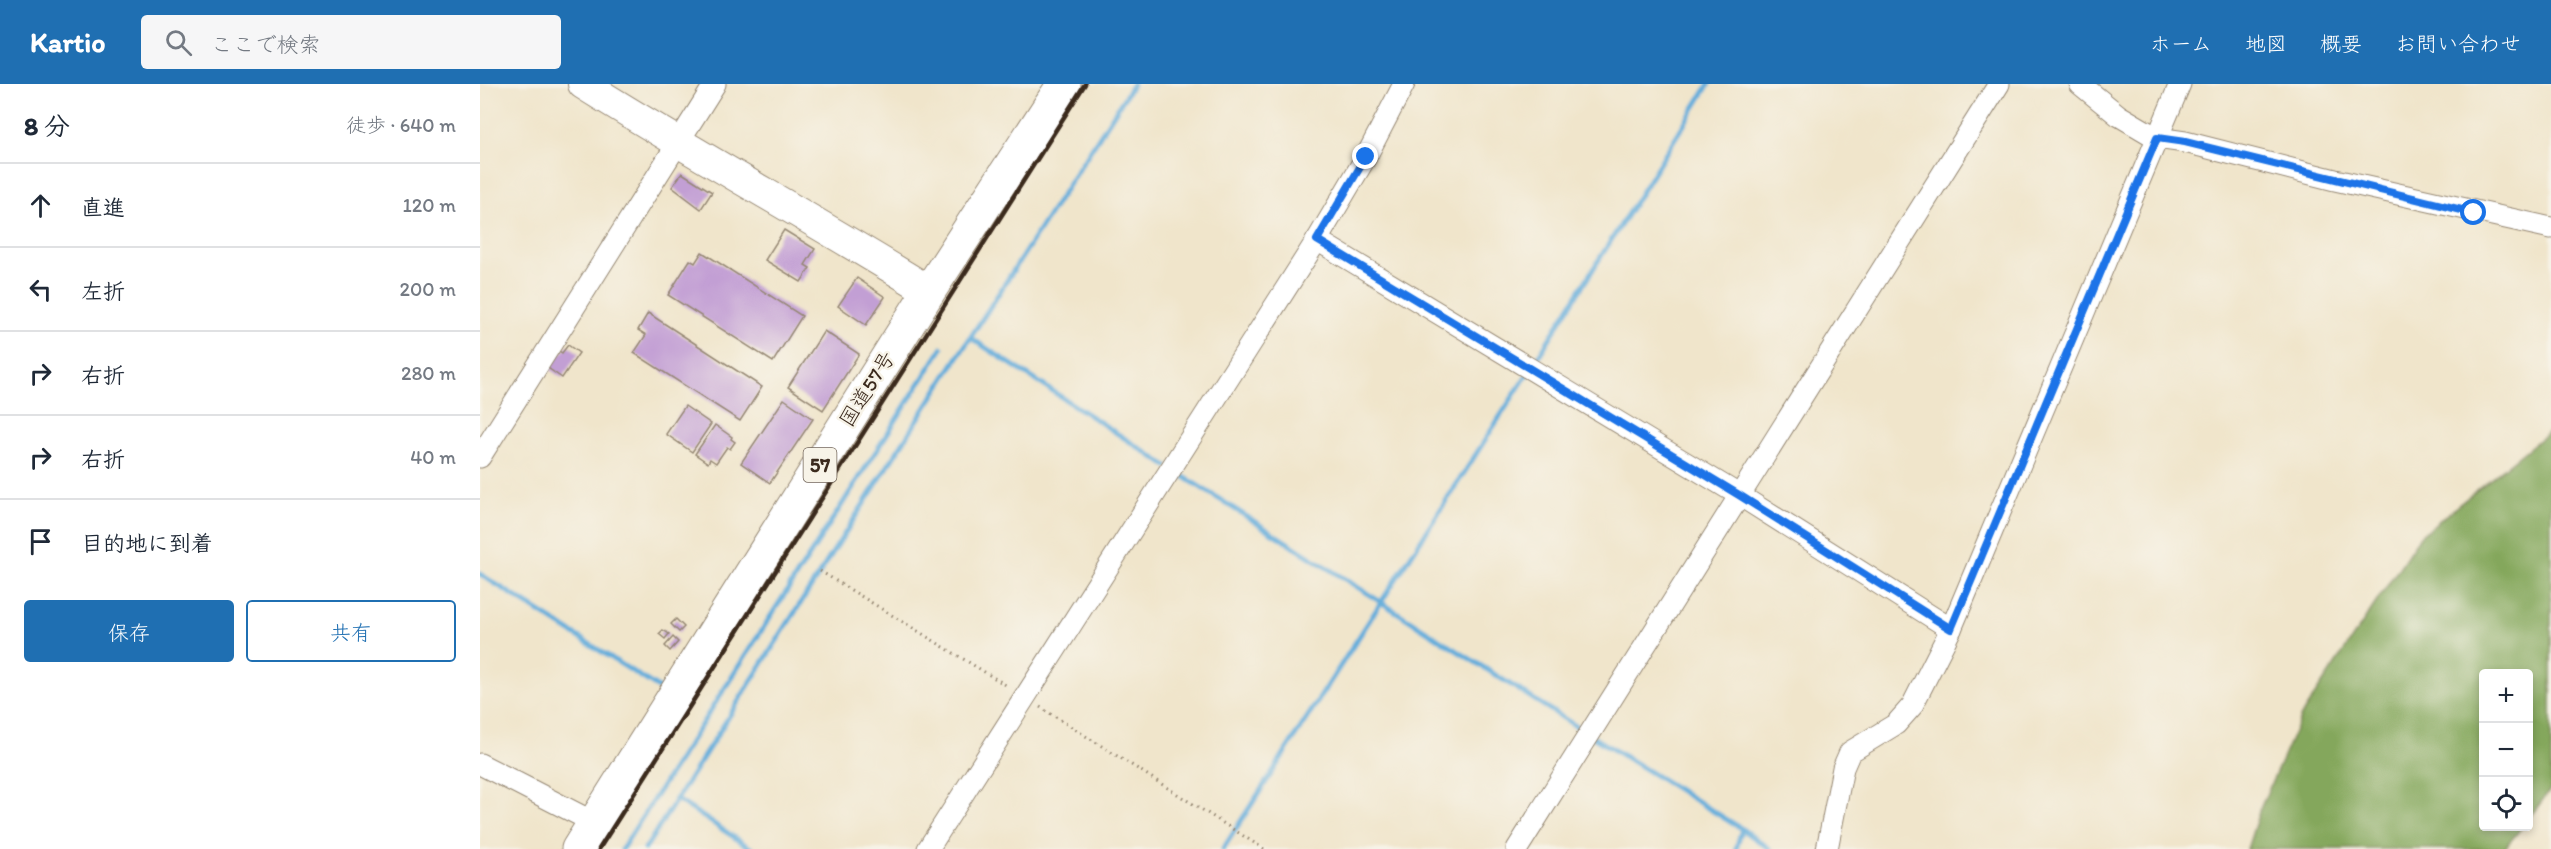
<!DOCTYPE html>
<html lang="ja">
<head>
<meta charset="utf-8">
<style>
	:root { --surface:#fff; --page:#f6f6f7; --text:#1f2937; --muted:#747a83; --line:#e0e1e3; --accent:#1f6fb2 }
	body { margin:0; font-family:Itim,"Klee One",sans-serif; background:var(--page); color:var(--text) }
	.controls { position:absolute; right:18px; bottom:18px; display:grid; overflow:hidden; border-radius:6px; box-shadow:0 3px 9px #0003 }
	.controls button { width:54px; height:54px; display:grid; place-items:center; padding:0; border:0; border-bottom:2px solid var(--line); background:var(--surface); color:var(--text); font:30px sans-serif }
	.stop { position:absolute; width:18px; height:18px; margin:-14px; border:4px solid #1a73e8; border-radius:50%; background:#fff }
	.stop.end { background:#1a73e8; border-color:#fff; box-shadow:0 2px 6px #0008 }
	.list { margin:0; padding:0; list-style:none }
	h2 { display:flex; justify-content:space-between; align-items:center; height:78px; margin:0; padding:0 24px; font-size:26px }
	h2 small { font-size:20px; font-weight:400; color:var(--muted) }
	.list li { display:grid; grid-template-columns:39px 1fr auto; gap:18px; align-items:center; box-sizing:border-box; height:84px; padding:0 24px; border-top:2px solid var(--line) }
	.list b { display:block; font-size:22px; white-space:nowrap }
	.list em { font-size:20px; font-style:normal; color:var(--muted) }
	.actions { display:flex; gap:12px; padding:18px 24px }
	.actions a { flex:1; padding:14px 0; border:2px solid var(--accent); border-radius:6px; text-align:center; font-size:21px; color:var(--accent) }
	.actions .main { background:var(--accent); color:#fff }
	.icon { flex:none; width:33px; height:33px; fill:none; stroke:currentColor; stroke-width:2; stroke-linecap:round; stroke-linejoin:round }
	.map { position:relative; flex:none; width:2071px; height:765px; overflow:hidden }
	header { display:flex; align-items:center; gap:36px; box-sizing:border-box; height:84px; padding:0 30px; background:var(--accent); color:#fff }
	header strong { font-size:28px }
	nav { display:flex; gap:33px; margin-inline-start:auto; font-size:21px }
	.search { width:420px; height:54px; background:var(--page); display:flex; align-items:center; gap:15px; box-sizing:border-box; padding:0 21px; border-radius:6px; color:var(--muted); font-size:22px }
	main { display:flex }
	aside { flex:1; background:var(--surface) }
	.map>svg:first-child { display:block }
	.forest { fill:#84a75c; stroke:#60683d; stroke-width:1.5 }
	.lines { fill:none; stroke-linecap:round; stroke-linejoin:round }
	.stream { stroke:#64addb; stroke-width:5 }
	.building { fill:#c29fd4 }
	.street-casing { stroke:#968874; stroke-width:23 }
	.secondary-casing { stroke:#968874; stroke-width:32 }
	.highway-casing { stroke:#968874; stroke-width:35 }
	.path { stroke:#968874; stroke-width:3; stroke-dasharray:1.5 4.5; stroke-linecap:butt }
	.street { stroke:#fff; stroke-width:21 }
	.secondary { stroke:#fff; stroke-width:30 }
	.highway { stroke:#fff; stroke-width:33 }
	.rail { stroke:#3b2a1e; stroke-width:4.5 }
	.route { stroke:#1a73e8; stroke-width:8 }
	.labels { text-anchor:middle; stroke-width:5; stroke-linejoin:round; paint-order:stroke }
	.shield { fill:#f7f3e8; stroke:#73665b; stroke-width:1.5 }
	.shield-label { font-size:20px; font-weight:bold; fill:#3b2a1e }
	.street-label { font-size:21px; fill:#3b2a1e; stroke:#f7f3e8 }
</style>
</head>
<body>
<header>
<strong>Kartio</strong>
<div class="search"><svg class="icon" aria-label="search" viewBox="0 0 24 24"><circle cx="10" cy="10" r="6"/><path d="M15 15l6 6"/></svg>ここで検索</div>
<nav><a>ホーム</a><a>地図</a><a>概要</a><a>お問い合わせ</a></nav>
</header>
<main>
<aside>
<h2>8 分<small>徒歩 · 640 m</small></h2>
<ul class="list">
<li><svg class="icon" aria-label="ahead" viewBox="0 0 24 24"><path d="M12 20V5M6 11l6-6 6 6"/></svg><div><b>直進</b></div><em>120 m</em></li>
<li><svg class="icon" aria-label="left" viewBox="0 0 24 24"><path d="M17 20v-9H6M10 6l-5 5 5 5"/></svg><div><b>左折</b></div><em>200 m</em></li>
<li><svg class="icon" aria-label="right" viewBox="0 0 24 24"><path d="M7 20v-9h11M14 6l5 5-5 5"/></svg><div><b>右折</b></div><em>280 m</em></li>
<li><svg class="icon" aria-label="right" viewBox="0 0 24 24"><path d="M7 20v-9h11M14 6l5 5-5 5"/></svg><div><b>右折</b></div><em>40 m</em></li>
<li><svg class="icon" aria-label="arrive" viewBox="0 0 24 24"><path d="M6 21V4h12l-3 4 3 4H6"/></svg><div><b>目的地に到着</b></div></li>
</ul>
<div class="actions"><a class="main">保存</a><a>共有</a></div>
</aside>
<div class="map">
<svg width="2071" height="765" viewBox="0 0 2071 765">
	<rect width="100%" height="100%" fill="#f7f3e8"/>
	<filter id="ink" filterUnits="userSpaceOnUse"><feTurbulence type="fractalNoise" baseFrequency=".0167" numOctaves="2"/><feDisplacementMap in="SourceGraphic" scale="12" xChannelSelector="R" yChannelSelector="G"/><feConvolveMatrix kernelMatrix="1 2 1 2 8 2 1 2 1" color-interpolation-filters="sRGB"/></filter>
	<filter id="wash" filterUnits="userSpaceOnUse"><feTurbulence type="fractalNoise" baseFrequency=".008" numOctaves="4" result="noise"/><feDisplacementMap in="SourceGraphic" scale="24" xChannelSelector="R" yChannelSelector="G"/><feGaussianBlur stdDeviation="1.35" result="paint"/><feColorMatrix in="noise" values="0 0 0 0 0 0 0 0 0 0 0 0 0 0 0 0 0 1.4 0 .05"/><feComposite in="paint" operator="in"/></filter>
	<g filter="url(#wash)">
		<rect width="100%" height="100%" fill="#f0e5cb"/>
		<path class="forest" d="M2071,346V705L2049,734L2048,590H2004V742L2042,743L2024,765H1767L1780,725L1821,632L1940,452Z"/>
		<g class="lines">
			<g class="stream">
				<path d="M491,254L687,382"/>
				<path d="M1053,281L1229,0"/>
				<path d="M695,387L1105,648"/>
				<path d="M0,490L183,607L181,608"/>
				<path d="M1113,653L1262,745L1256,765"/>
				<path d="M196,715L272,765"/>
				<path d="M1262,745L1290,765"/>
				<path d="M142,765L462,264"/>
				<path d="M165,765C326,509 489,254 653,0"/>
				<path d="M743,765L1048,289"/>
			</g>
		</g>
		<g id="blocks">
			<g class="building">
				<path d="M202,89L232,108L221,125L192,103Z"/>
				<path d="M304,146L335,165L325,181L330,184L321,198L285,176Z"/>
				<path d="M222,168L322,232L293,278L188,211L210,176L215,179Z"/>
				<path d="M377,194L405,213L386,241L358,222Z"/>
				<path d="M168,229L282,303L260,337L154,269L166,251L158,246Z"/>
				<path d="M344,247L379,270L343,326L308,303Z"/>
				<path d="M88,261L99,269L82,294L68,284L79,267L82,269Z"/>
				<path d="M304,315L333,335L290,399L261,379Z"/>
				<path d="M205,322L231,340L212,368L186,350Z"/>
				<path d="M235,341L252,353L251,355L255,358L250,365L247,363L236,379L230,375L228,379L215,370Z"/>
				<path d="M196,535L204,543L199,548L191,540Z"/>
				<path d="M183,546L189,550L185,555L179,550Z"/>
				<path d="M193,553L198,558L190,567L185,562Z"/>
			</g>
		</g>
	</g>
	<g filter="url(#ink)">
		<use href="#blocks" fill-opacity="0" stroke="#968874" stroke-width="1.5"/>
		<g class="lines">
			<defs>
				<g id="street">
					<path d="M1600,0L1638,31L1677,54L1705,58L1855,96L2071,144"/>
					<path d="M837,156L1259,411L1471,545"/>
					<path d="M0,373L235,0"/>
					<path d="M0,680L115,739"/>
					<path d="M448,765L837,156L886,73L924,0"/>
					<path d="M1037,765L1519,0"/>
					<path d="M1347,765L1363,684L1370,668L1416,640L1432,622L1471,545L1700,0"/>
				</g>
				<path id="secondary" d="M103,0C217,72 335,136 449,207"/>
				<path id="highway" d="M98,765L449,207L584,0"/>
			</defs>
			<use href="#street" class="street-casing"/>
			<use href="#secondary" class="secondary-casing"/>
			<use href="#highway" class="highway-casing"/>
			<g class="path">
				<path d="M340,487L529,603"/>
				<path d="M560,623L784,765"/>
			</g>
			<use href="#street" class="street"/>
			<use href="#secondary" class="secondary"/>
			<use href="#highway" class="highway"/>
			<path class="rail" d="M119,765L605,0"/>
		</g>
	</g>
	<g class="lines" filter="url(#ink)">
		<path class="route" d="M886,73L837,156L1259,411L1471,545L1677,54L1705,58L1994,129"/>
	</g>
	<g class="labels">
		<rect class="shield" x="323.5" y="364" width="33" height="34" rx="4.5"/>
		<g class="shield-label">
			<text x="340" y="388">57</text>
		</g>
		<g class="street-label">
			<text transform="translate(387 305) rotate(-58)" y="7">国道57号</text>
		</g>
	</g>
</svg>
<div class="controls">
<button>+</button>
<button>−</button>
<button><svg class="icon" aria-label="locate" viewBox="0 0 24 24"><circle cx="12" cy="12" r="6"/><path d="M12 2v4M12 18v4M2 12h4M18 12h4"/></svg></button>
</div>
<div class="stop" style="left:1994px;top:129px"></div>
<div class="stop end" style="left:886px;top:73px"></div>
</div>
</main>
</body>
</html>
